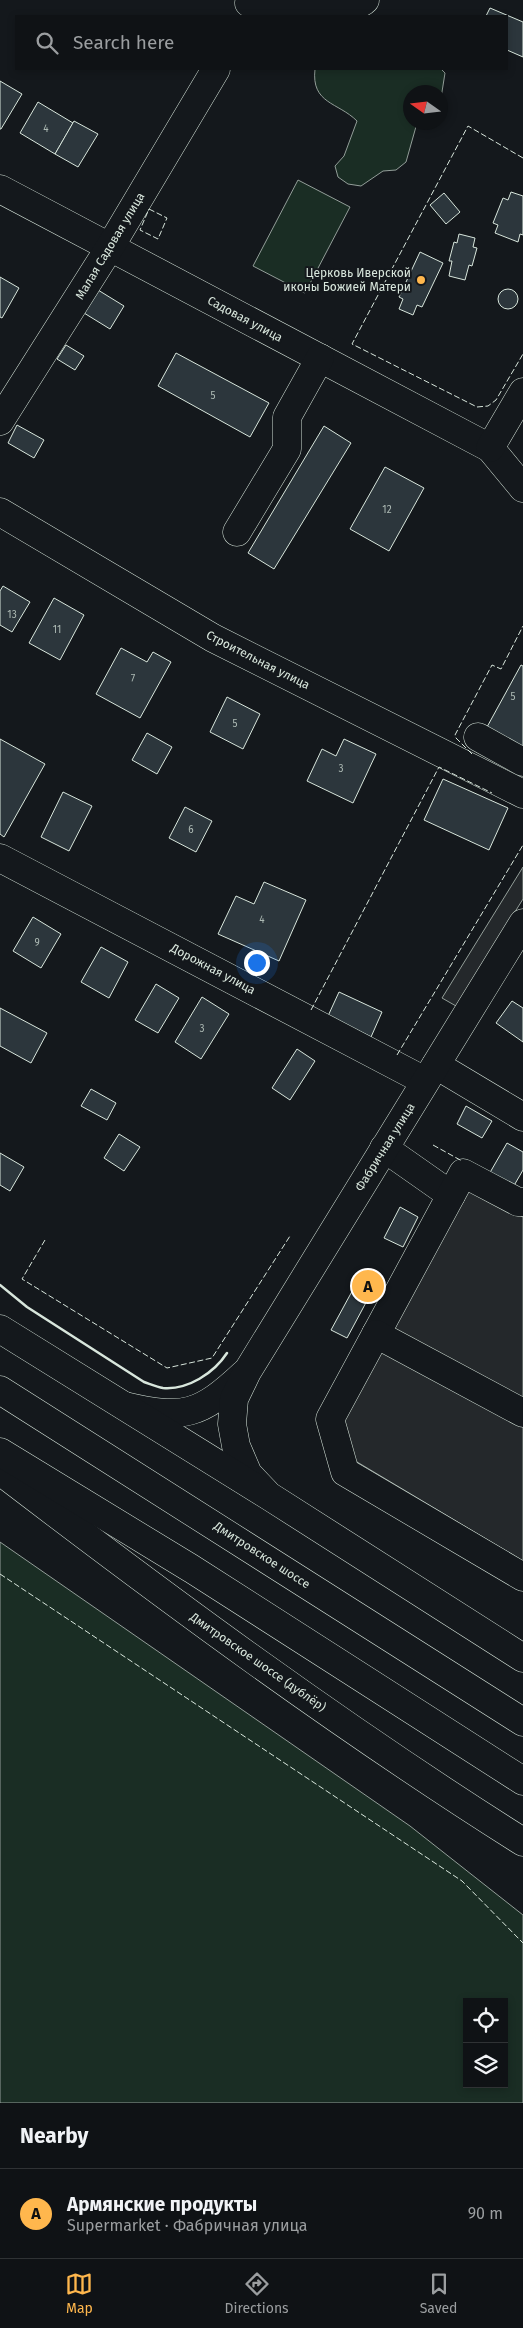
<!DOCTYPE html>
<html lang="en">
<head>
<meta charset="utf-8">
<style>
	:root { --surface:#0f1215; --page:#181b1e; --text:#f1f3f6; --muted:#9b9ea0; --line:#2f3234; --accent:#ffb74d }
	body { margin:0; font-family:"Fira Sans",sans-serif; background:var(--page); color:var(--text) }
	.controls { position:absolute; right:15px; bottom:15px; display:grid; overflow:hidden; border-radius:0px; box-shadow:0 2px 8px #0003 }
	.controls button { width:45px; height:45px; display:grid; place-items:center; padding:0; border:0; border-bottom:1px solid var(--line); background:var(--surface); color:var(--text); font:25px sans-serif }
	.compass { position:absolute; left:403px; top:85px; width:45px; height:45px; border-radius:50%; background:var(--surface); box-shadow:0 2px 8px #0003; rotate:284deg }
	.you { position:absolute; left:256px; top:962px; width:18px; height:18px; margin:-12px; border:4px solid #fff; border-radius:50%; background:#1a73e8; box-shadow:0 0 0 8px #1a73e833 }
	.badge { display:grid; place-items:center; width:32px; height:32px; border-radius:50%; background:var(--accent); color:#111; font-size:16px; font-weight:700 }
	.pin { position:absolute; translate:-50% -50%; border:2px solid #fff; box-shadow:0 1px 5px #0006 }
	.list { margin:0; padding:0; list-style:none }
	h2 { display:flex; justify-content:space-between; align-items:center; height:65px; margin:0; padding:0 20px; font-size:21px }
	h2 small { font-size:16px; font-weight:400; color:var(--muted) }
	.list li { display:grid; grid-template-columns:32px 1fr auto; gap:15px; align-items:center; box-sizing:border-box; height:90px; padding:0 20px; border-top:1px solid var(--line) }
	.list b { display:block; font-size:19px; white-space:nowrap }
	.list p { margin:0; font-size:16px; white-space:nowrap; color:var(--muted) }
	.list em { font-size:16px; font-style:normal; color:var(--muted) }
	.icon { flex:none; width:28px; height:28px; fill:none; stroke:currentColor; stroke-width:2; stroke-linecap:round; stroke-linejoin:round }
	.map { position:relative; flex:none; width:523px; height:2103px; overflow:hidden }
	.search { position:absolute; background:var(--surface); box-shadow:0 2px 8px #0003; left:15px; right:15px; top:15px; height:55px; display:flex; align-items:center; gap:12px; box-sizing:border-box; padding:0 18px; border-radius:0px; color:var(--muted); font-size:19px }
	.sheet { height:155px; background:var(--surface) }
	nav { display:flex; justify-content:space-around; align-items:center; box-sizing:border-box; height:70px; border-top:1px solid var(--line); background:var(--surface); font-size:14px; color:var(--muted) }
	nav a { display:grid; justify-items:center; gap:2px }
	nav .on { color:var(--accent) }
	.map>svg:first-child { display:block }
	.green { fill:#1a2d24; stroke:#939e99; fill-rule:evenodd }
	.parking { fill:#24282b; stroke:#939e99 }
	.building { fill:#2c363c; stroke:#d8e6dc }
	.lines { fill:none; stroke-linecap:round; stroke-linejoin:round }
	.minor-casing { stroke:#d8e6dc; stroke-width:29 }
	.major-casing { stroke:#d8e6dc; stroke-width:29 }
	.highway-casing { stroke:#d8e6dc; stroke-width:29 }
	.minor { stroke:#14181c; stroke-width:28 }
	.major { stroke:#14181c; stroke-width:28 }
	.highway { stroke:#14181c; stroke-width:28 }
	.fence { stroke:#d8e6dc; stroke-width:1; stroke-dasharray:6 2.5; stroke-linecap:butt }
	.wall { stroke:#d8e6dc; stroke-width:2.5 }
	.poi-dot { fill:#ffb74d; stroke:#14181c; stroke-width:2 }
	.labels { text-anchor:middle; stroke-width:4; stroke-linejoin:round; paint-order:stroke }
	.number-label { font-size:10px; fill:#adbab4 }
	.street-label { font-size:12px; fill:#d8e6dc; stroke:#14181c }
	.poi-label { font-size:12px; fill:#d8e6dc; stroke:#14181c; text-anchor:end }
</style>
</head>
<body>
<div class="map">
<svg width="523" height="2103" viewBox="0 0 523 2103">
	<rect width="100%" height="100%" fill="#14181c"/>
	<g class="green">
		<path d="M315,69H441L445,73L441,98L440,92H410V122L417,123L406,162L396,170L383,171L361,186L348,184L338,177L335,166L344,156L357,121C338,102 311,104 315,69Z"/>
		<path d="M298,180L350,207L305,293L253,266Z"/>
		<path d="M0,1542L410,1826L523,1915V2103H0ZM467,2002H504V2084H467Z"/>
	</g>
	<g class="parking">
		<path d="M523,867V899L456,1006L442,998Z"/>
		<path d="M469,1188L523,1217V1561L327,1444Z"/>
	</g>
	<g class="building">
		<path d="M490,8L523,22V57L507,50V16H486Z"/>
		<path d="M0,81L22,94L1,129H0Z"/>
		<path d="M38,102L73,123L55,154L20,133Z"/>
		<path d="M74,121L98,134L78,167L55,154Z"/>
		<path d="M511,192L523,196V235L520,234L518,242L495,233L498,225L493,223L503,198L508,200Z"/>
		<path d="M444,193L460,212L446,224L430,205Z"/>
		<path d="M459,234L475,238L473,247L477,248L472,266L469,265L465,280L449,276L452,261H449L454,242L457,243Z"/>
		<path d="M420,252L443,263L422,307L417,305L413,315L399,309L403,299L399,297Z"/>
		<path d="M0,277L19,288L2,318L0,317Z"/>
		<circle cx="508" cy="299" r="10"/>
		<path d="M98,290L124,306L110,329L84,313Z"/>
		<path d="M66,345L84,356L75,370L57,359Z"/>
		<path d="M176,353L269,403L250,437L158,386Z"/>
		<path d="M17,425L44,440L34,458L8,443Z"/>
		<path d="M324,426L351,443L274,569L248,553Z"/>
		<path d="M385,467L424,488L389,551L350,529Z"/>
		<path d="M3,586L30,602L12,632L0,625V591Z"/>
		<path d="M54,598L84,615L60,660L29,643Z"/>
		<path d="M121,648L147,662L153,652L171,662L140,718L96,694Z"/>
		<path d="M521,665L523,666V747L487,727Z"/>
		<path d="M227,697L260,714L243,749L210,732Z"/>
		<path d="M147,733L172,747L157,774L132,760Z"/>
		<path d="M0,739L45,764L4,837L0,834Z"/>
		<path d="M344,739L376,754L353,803L307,781L322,749L336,756Z"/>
		<path d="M443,779L508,808L489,850L424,820Z"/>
		<path d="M63,792L92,806L69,851L41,837Z"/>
		<path d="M185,807L212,821L196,852L169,838Z"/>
		<path d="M264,882L306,900L279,961L218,934L236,896L254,904Z"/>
		<path d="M33,917L61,934L41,968L13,951Z"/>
		<path d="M101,947L128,962L109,998L81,982Z"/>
		<path d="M156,984L179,998L158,1033L135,1020Z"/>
		<path d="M339,992L382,1012L371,1037L328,1016Z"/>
		<path d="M202,997L229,1014L201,1059L175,1042Z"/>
		<path d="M512,1001L523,1008V1042L496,1023Z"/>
		<path d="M0,1008L47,1033L31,1063L0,1046Z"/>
		<path d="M297,1049L315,1061L290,1100L272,1088Z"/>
		<path d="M91,1089L116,1103L107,1120L81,1106Z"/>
		<path d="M466,1106L492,1121L482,1138L457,1124Z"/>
		<path d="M119,1134L140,1147L124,1171L104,1158Z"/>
		<path d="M507,1143L523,1152V1170L512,1189L488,1176Z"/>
		<path d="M0,1153L24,1167L10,1191L0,1185Z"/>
		<path d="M400,1207L418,1217L403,1247L384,1238Z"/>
		<path d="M362,1273L377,1282L347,1338L331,1330Z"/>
	</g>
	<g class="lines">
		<defs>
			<g id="minor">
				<path d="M249,3C273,5 349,17 365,0"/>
				<path d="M0,189L490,448L523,488"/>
				<path d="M0,421L110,247L216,69"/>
				<path d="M490,448L523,392"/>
				<path d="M0,512L213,638L523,794"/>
				<path d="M237,532L287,449V417L320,358"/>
				<path d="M478,737L523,762"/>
				<path d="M0,858L425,1081"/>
				<path d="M436,1065L523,1117"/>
				<path d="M384,1148L451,1195"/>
				<path d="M376,1334L463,1173L518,1202H523"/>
				<path d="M125,1406C184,1420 200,1415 244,1374"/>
				<path d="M523,1413L376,1334L330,1419L345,1472L523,1577"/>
				<path d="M266,1493L248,1474L236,1446L232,1424L234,1399L247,1372L523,923"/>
			</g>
			<g id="major">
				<path d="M0,1329L269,1496L523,1658"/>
				<path d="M0,1471C170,1601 342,1728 523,1842"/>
			</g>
			<g id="highway">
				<path d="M0,1390L523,1722"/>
				<path d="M0,1452L192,1569L523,1781"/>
			</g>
		</defs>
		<use href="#minor" class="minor-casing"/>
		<use href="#major" class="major-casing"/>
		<use href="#highway" class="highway-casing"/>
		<use href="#minor" class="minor"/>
		<use href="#major" class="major"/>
		<use href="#highway" class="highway"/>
		<g class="fence">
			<path d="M523,158L468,126L352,344L477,407L488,406L496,400L523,354"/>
			<path d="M149,209L167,218L158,239L140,230Z"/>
			<path d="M472,754L456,738L455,735L492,665L501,669L523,626"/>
			<path d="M311,1010L439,767L492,793"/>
			<path d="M397,1055L523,845"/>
			<path d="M433,1145L462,1161"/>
			<path d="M45,1240L22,1279L167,1368L212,1358L290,1236"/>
			<path d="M0,1574L462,1881L523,1943"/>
		</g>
		<path class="wall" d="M0,1285L27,1307L144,1382C150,1384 157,1387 163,1388C188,1390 214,1373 227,1353"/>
	</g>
	<circle class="poi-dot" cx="421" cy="280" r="5"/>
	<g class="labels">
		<g class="number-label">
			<text x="46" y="132">4</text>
			<text x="213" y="399">5</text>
			<text x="387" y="513">12</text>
			<text x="12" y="618">13</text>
			<text x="57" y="633">11</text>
			<text x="133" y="682">7</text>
			<text x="513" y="700">5</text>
			<text x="235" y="727">5</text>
			<text x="341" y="772">3</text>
			<text x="191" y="833">6</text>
			<text x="262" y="923">4</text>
			<text x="37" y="946">9</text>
			<text x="202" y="1032">3</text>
		</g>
		<g class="street-label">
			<text transform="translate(110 246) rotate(-59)" y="4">Малая Садовая улица</text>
			<text transform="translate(245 319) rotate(28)" y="4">Садовая улица</text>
			<text transform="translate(258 660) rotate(27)" y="4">Строительная улица</text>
			<text transform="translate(213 969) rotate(28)" y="4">Дорожная улица</text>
			<text transform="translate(385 1147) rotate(-58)" y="4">Фабричная улица</text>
			<text transform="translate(262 1555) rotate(33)" y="4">Дмитровское шоссе</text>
			<text transform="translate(258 1662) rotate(35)" y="4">Дмитровское шоссе (дублёр)</text>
		</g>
		<g class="poi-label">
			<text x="411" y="277">Церковь Иверской<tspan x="411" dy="14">иконы Божией Матери</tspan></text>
		</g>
	</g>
</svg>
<div class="controls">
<button><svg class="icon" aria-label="locate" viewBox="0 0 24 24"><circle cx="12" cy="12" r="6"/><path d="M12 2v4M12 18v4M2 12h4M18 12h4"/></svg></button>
<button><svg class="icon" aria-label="layers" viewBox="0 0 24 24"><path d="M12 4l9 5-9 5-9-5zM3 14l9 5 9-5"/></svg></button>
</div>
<svg class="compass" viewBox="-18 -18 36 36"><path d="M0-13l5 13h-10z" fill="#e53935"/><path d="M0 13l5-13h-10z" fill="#9b9ea0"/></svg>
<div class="you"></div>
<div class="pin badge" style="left:368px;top:1286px">A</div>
<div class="search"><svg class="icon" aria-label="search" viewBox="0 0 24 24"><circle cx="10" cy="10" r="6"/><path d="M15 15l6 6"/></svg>Search here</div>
</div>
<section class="sheet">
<h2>Nearby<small></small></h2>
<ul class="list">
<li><span class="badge">A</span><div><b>Армянские продукты</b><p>Supermarket · Фабричная улица</p></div><em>90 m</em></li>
</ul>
</section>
<nav>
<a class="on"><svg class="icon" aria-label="map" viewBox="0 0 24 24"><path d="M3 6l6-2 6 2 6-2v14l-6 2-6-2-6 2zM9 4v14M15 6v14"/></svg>Map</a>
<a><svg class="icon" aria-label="directions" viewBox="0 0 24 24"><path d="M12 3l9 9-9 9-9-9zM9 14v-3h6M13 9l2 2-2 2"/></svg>Directions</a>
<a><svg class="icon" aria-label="saved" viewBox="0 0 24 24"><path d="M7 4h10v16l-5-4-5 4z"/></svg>Saved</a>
</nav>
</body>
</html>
